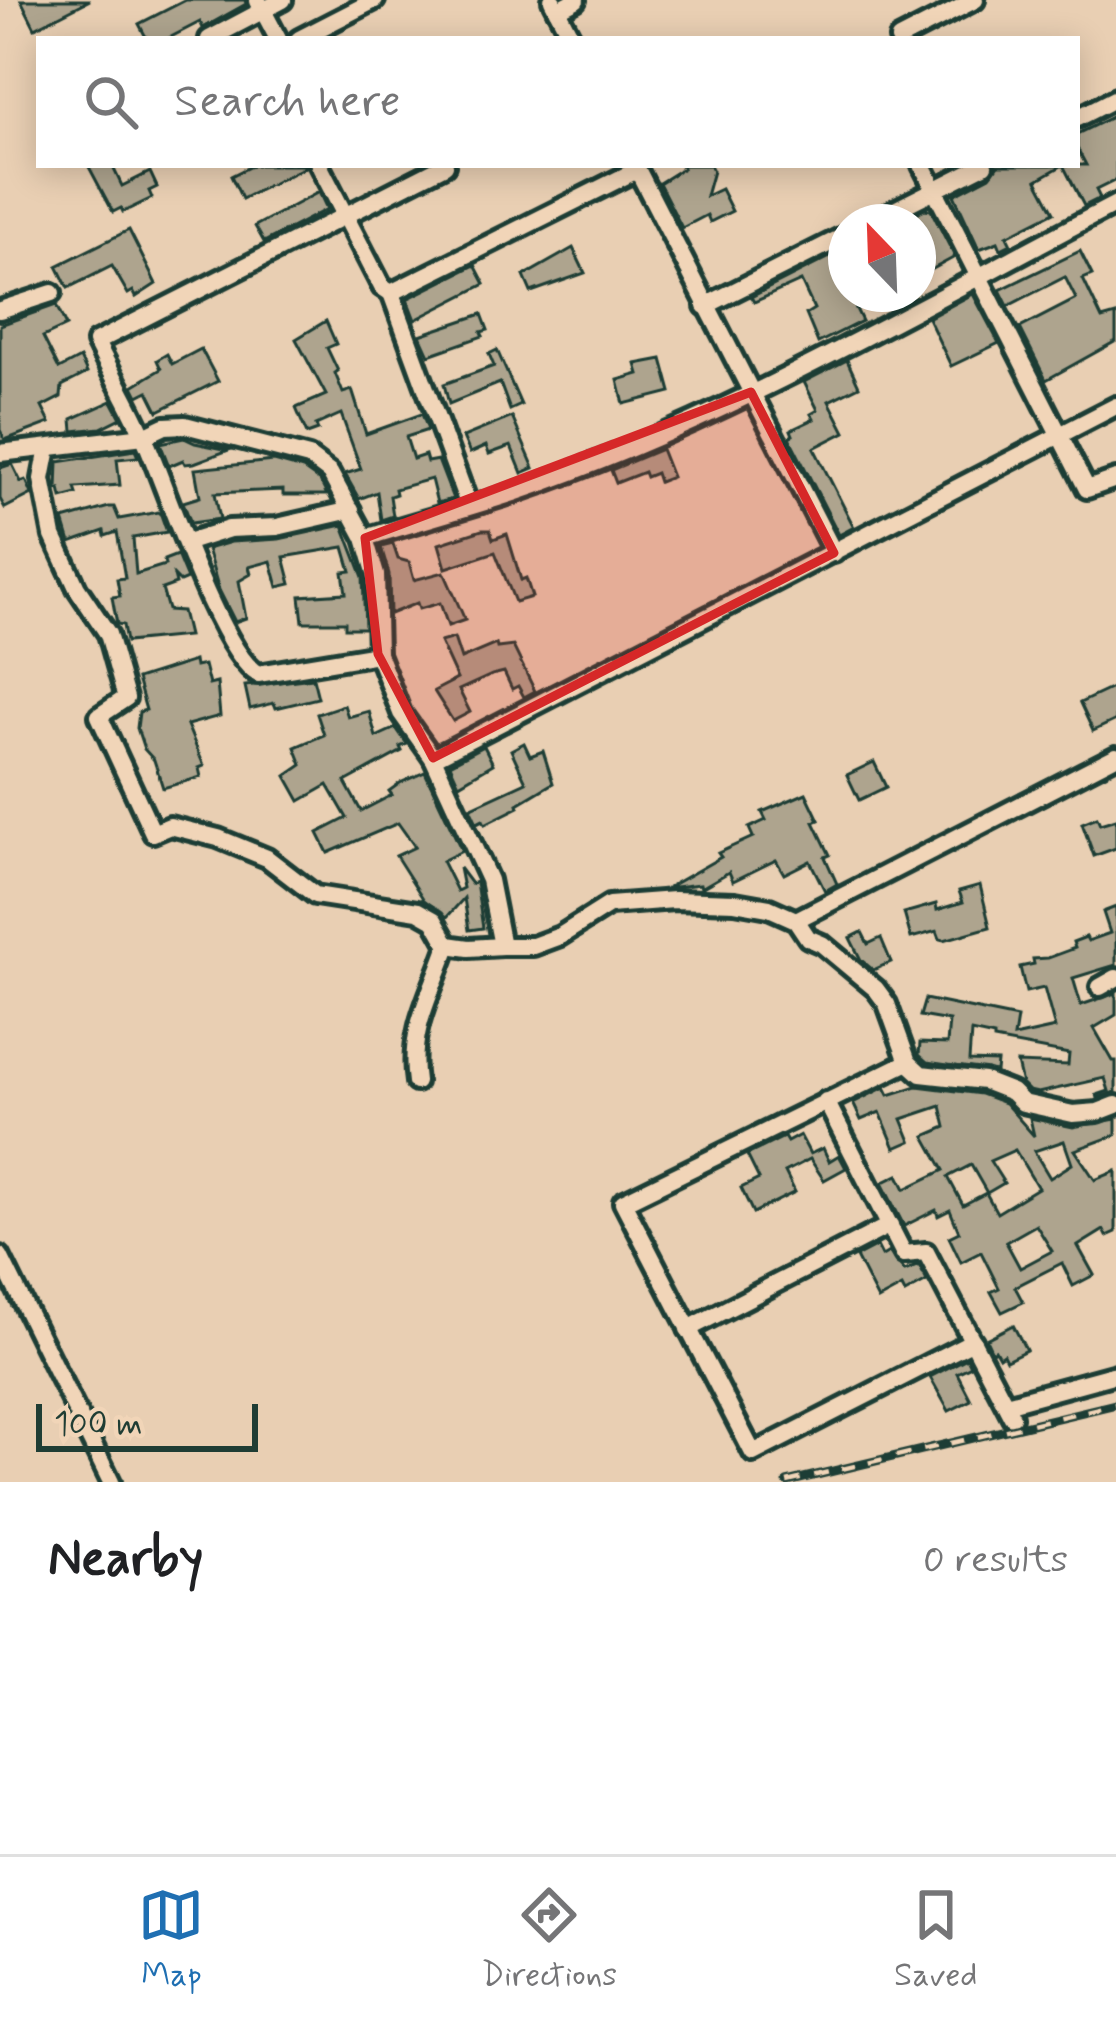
<!DOCTYPE html>
<html lang="en">
<head>
<meta charset="utf-8">
<style>
	:root { --surface:#fff; --page:#f2f2f2; --text:#202124; --muted:#757577; --line:#e0e0e0; --accent:#1f6fb2 }
	body { margin:0; font-family:Mynerve,sans-serif; background:var(--page); color:var(--text) }
	.compass { position:absolute; left:828px; top:204px; width:108px; height:108px; border-radius:50%; background:var(--surface); box-shadow:0 6px 30px #0003; rotate:337deg }
	.scale { position:absolute; left:36px; bottom:30px; width:222px; box-sizing:border-box; padding-left:12px; border:6px solid #1f3d34; border-top:0; font-size:33px; line-height:42px; white-space:nowrap; color:#1f3d34; -webkit-text-stroke:9px #f1d5b8; paint-order:stroke }
	.list { margin:0; padding:0; list-style:none }
	h2 { display:flex; justify-content:space-between; align-items:center; height:156px; margin:0; padding:0 48px; font-size:51px }
	h2 small { font-size:39px; font-weight:400; color:var(--muted) }
	.icon { flex:none; width:66px; height:66px; fill:none; stroke:currentColor; stroke-width:2; stroke-linecap:round; stroke-linejoin:round }
	.map { position:relative; flex:none; width:1116px; height:1482px; overflow:hidden }
	.search { position:absolute; background:var(--surface); box-shadow:0 6px 30px #0003; left:36px; right:36px; top:36px; height:132px; display:flex; align-items:center; gap:30px; box-sizing:border-box; padding:0 42px; border-radius:0px; color:var(--muted); font-size:45px }
	.sheet { height:372px; background:var(--surface) }
	nav { display:flex; justify-content:space-around; align-items:center; box-sizing:border-box; height:168px; border-top:3px solid var(--line); background:var(--surface); font-size:33px; color:var(--muted) }
	nav a { display:grid; justify-items:center; gap:6px }
	nav .on { color:var(--accent) }
	.map>svg:first-child { display:block }
	.building { fill:#aea48e; stroke:#1f3d34; stroke-width:3; fill-rule:evenodd }
	.lines { fill:none; stroke-linecap:round; stroke-linejoin:round }
	.minor-casing { stroke:#1f3d34; stroke-width:26 }
	.minor { stroke:#f1d5b8; stroke-width:16 }
	.rail-casing { stroke:#1f3d34; stroke-width:9 }
	.rail { stroke:#f1d5b8; stroke-width:4.5; stroke-dasharray:14; stroke-linecap:butt }
	.marked { fill:#d62828; fill-opacity:0.2; stroke:#d62828; stroke-width:9; stroke-linejoin:round }
</style>
</head>
<body>
<div class="map">
<svg width="1116" height="1482" viewBox="0 0 1116 1482">
	<rect width="100%" height="100%" fill="#e9cfb3"/>
	<filter id="ink" filterUnits="userSpaceOnUse"><feTurbulence type="fractalNoise" baseFrequency=".00833" numOctaves="2"/><feDisplacementMap in="SourceGraphic" scale="24" xChannelSelector="R" yChannelSelector="G"/><feConvolveMatrix kernelMatrix="1 2 1 2 8 2 1 2 1" color-interpolation-filters="sRGB"/></filter>
	<g filter="url(#ink)">
		<g class="building">
			<path d="M21,0H90L35,28Z"/>
			<path d="M186,0H245L246,4L203,28L200,22L167,39H147L139,24Z"/>
			<path d="M1116,115V180L1096,190L1100,198L1084,206L1063,165L1037,180L1054,212L1007,236L1011,244L1001,249L998,242L979,249L954,195L990,176L998,165H1086L1077,148V134Z"/>
			<path d="M88,165H112L122,186L150,172L157,187L149,191L152,198L123,212L121,208L113,212Z"/>
			<path d="M253,165H306L307,166L242,199L231,176Z"/>
			<path d="M681,165H710L713,171L706,196L721,189L732,211L710,222L707,215L682,228L659,183L683,168Z"/>
			<path d="M319,192L327,209L264,242L255,226Z"/>
			<path d="M925,209L931,210L955,257L918,277V222H899Z"/>
			<path d="M129,230L156,284L136,297L133,291L128,294L112,266L68,288L57,266Z"/>
			<path d="M573,248L585,273L531,292L524,276Z"/>
			<path d="M846,249V294H884L856,309L862,321L818,343L806,314L814,309L801,281L754,302L751,297Z"/>
			<path d="M1080,251L1092,275L1083,279L1102,319L1116,315V341L1046,380L1020,328L1076,299L1065,277L1008,306L1000,290Z"/>
			<path d="M475,265L485,284L415,320L407,299Z"/>
			<path d="M973,294L999,343L951,366L928,318Z"/>
			<path d="M56,305L66,326L43,337L59,369L80,358L87,373L62,386L61,397L42,407L50,423L5,440L0,430V325Z"/>
			<path d="M482,314L488,330L481,332L483,336L429,355L420,335Z"/>
			<path d="M326,321L336,344L327,348L338,371L335,373L343,393L352,390L366,434L422,414L428,430L406,437L413,459L425,455L427,462L438,460L453,499L437,503L431,479L395,489L396,494L390,496L393,516L381,520L377,492L359,499L345,474L361,469L341,414L316,425L318,430L307,434L296,408L326,395L296,339Z"/>
			<path d="M201,349L218,381L158,411L148,391L138,396L133,386L161,369L157,360L167,354L172,364Z"/>
			<path d="M497,350L521,405L510,410L500,383L449,404L444,384L494,366L489,354Z"/>
			<path d="M662,359L671,392L624,404L618,380L639,374L636,364Z"/>
			<path d="M847,360L859,386L829,401L845,432L814,448L854,527L839,535L789,437L793,435L791,430L814,419L811,414L818,410L804,382Z"/>
			<path d="M112,401L121,418L101,428L73,431L72,419Z"/>
			<path d="M512,417L534,468L522,473L511,446L489,454L486,446L470,453L463,437Z"/>
			<path d="M184,438L195,443L229,450L194,463L185,464L183,460L169,466L160,443Z"/>
			<path d="M661,449L672,477L659,482L656,473L646,477L644,472L616,483L611,470Z"/>
			<path d="M135,450L138,457L117,459L120,485L75,488L77,494L62,498L60,489L57,490L58,462Z"/>
			<path d="M274,461L303,469L320,481L327,495H283V490L215,493L220,519L191,523L183,502L200,497L195,469Z"/>
			<path d="M12,464L21,482L26,480L32,494L5,508L0,499V468Z"/>
			<path d="M109,507H114L119,519L158,512L161,515L167,532L133,538L136,574L165,565L164,560L177,555L187,579L180,582L174,576L176,584L162,589L168,610L182,611L188,636L126,642L123,625L117,624L112,597L120,596L117,579L125,578L117,532L105,536L104,531L70,543L63,520Z"/>
			<path d="M343,525L363,577L365,628H345V622H303L300,596L346,593L343,572L351,571L344,547L284,557L291,584L278,587L271,561L249,567L251,574L239,581L246,618L235,622L219,590L207,549L231,542L279,539Z"/>
			<path d="M482,530H490L493,539L507,534L521,580L526,578L532,597L515,602L495,552L446,568L439,544Z"/>
			<path d="M393,544L398,559L409,562L414,580L444,572L465,620L448,626L440,603L419,609L417,603L390,614L389,574L381,547Z"/>
			<path d="M454,638L461,659L496,644L497,648L513,646L535,691L524,697L518,686L512,689L504,672L492,675L459,690L470,712L453,721L434,691L457,679L440,642Z"/>
			<path d="M194,661L195,667L204,665L209,685L217,683L220,716L187,725L204,766L199,768L201,777L163,788L154,760L144,749L137,728L139,712L146,710L137,679Z"/>
			<path d="M313,678L318,698L276,708L274,703L250,709L245,686Z"/>
			<path d="M1116,686V720L1093,731L1080,703Z"/>
			<path d="M344,705L348,717L369,711L376,737L396,728L407,744L400,747L402,751L345,782L361,811L392,795L389,791L400,783L425,772L462,851L442,861L457,891L463,888L459,868L471,884L476,882L483,928L469,930L464,898L447,917L424,900L396,856L415,847L398,823L328,853L318,833L347,818L328,785L300,801L286,776L302,765L295,747L324,735L317,714Z"/>
			<path d="M524,743L530,756L543,751L553,783L518,804L519,807L485,824L483,820L477,823L470,808L526,782L511,750Z"/>
			<path d="M484,746L493,764L459,784L450,764Z"/>
			<path d="M874,762L886,787L859,800L847,775Z"/>
			<path d="M806,793L819,820L814,822L830,855L825,857L837,884L825,891L810,861L784,874L776,860L733,881L729,872L701,888L700,884L667,888L721,857L718,853L753,837L749,828L766,820L762,812Z"/>
			<path d="M1097,817L1100,824L1116,819V848L1094,856L1082,823Z"/>
			<path d="M980,885L990,927L944,940L940,939L937,931L911,938L904,913L936,904L937,910L963,902L959,891Z"/>
			<path d="M1116,907V965L1073,978L1081,1005L1116,993V1015L1094,1028L1113,1061H1116V1092L1098,1098L1097,1095L1109,1091L1105,1078L1038,1093L1029,1091L1022,1084L1017,1063L1068,1065L1069,1054L994,1040V1037L971,1032L969,1061L997,1062L996,1072L927,1062L919,1055L920,1043L947,1044L949,1021L920,1016L925,999L1017,1018L1014,1037L1055,1028L1044,988L1026,992L1020,967L1034,964L1033,959L1048,958L1075,948L1073,942L1086,937L1088,941L1110,933L1103,912Z"/>
			<path d="M862,932L868,944L881,938L891,962L873,970L861,960L850,938Z"/>
			<path d="M917,1086L981,1094L1005,1103L1034,1136L1030,1118L1073,1127L1116,1119V1135L1075,1150L1095,1180L1116,1171V1232L1107,1236L1104,1230L1078,1246L1094,1275L1073,1286L1062,1263L1015,1287L1023,1302L1002,1312L991,1292L999,1288L981,1252L961,1262L949,1237L959,1232L950,1210L938,1216L936,1210L904,1226L882,1183L898,1175L905,1189L944,1170L925,1136L946,1127L941,1106L902,1119L911,1141L895,1148L880,1112L861,1120L853,1103L885,1087L889,1095ZM1064,1141L1072,1164L1050,1178L1034,1151ZM1015,1150L1038,1188L997,1213L986,1193L963,1205L948,1177L971,1165L987,1193L1004,1183L990,1161ZM1036,1225L1052,1251L1020,1268L1006,1242Z"/>
			<path d="M800,1135L810,1154L823,1148L829,1161L839,1155L846,1168L824,1180L810,1159L785,1172L795,1192L753,1213L741,1188L759,1179L747,1155L784,1137L787,1142Z"/>
			<path d="M877,1246L882,1256L889,1252L905,1271L919,1265L927,1281L905,1293L902,1287L878,1300L856,1257Z"/>
			<path d="M1013,1325L1026,1350L1006,1360L1003,1354L999,1357L995,1350L992,1352L986,1339Z"/>
			<path d="M967,1358L971,1366L957,1373L971,1400L949,1411L930,1377Z"/>
		</g>
		<g class="lines">
			<defs>
				<g id="minor">
					<path d="M552,0L572,39"/>
					<path d="M258,1L278,39"/>
					<path d="M557,10L576,0"/>
					<path d="M209,39L283,0"/>
					<path d="M299,39L375,0"/>
					<path d="M899,39L975,0"/>
					<path d="M1077,118L1116,98"/>
					<path d="M319,165L382,287L391,293L637,170"/>
					<path d="M635,165L834,553"/>
					<path d="M922,165L1087,489L1116,479"/>
					<path d="M871,222L984,165"/>
					<path d="M391,293L469,506"/>
					<path d="M705,306L846,235"/>
					<path d="M0,310L52,293"/>
					<path d="M48,448L42,479L53,536L77,588L108,634L126,698L99,716L153,833L170,826L218,838L267,858L315,895L418,911L434,920L448,945C432,993 408,1029 416,1082"/>
					<path d="M0,453L144,436L165,426L185,425L309,457L330,473L365,538L376,575L378,654L401,713L433,758L489,880L502,946H533L560,936L609,905L674,900L735,902L769,908L796,920L808,938L822,944L876,989L887,1004L908,1062L921,1074L984,1081L1012,1092L1023,1103L1073,1114L1098,1112L1116,1105"/>
					<path d="M365,538C414,523 465,509 514,493C724,421 920,306 1116,204"/>
					<path d="M188,542L229,529L277,527L351,510"/>
					<path d="M378,654L258,674C221,654 166,488 146,442C132,408 112,375 96,342L445,165"/>
					<path d="M433,758L1116,406"/>
					<path d="M796,920L1116,756"/>
					<path d="M448,945L469,948L502,946"/>
					<path d="M1100,987L1116,978"/>
					<path d="M908,1062L623,1202L753,1453L973,1341"/>
					<path d="M826,1101L904,1254L926,1252L1012,1417"/>
					<path d="M0,1256L111,1482"/>
					<path d="M688,1329L890,1225"/>
					<path d="M1006,1404L1116,1374"/>
				</g>
			</defs>
			<use href="#minor" class="minor-casing"/>
			<use href="#minor" class="minor"/>
			<defs>
				<path id="rail" d="M787,1482L1116,1404"/>
			</defs>
			<use href="#rail" class="rail-casing"/>
			<use href="#rail" class="rail"/>
		</g>
	</g>
	<path class="marked" d="M751,392L834,553L433,758L378,654L365,538Z"/>
</svg>
<svg class="compass" viewBox="-18 -18 36 36"><path d="M0-13l5 13h-10z" fill="#e53935"/><path d="M0 13l5-13h-10z" fill="#757577"/></svg>
<div class="scale">100 m</div>
<div class="search"><svg class="icon" aria-label="search" viewBox="0 0 24 24"><circle cx="10" cy="10" r="6"/><path d="M15 15l6 6"/></svg>Search here</div>
</div>
<section class="sheet">
<h2>Nearby<small>0 results</small></h2>
<ul class="list">
</ul>
</section>
<nav>
<a class="on"><svg class="icon" aria-label="map" viewBox="0 0 24 24"><path d="M3 6l6-2 6 2 6-2v14l-6 2-6-2-6 2zM9 4v14M15 6v14"/></svg>Map</a>
<a><svg class="icon" aria-label="directions" viewBox="0 0 24 24"><path d="M12 3l9 9-9 9-9-9zM9 14v-3h6M13 9l2 2-2 2"/></svg>Directions</a>
<a><svg class="icon" aria-label="saved" viewBox="0 0 24 24"><path d="M7 4h10v16l-5-4-5 4z"/></svg>Saved</a>
</nav>
</body>
</html>
